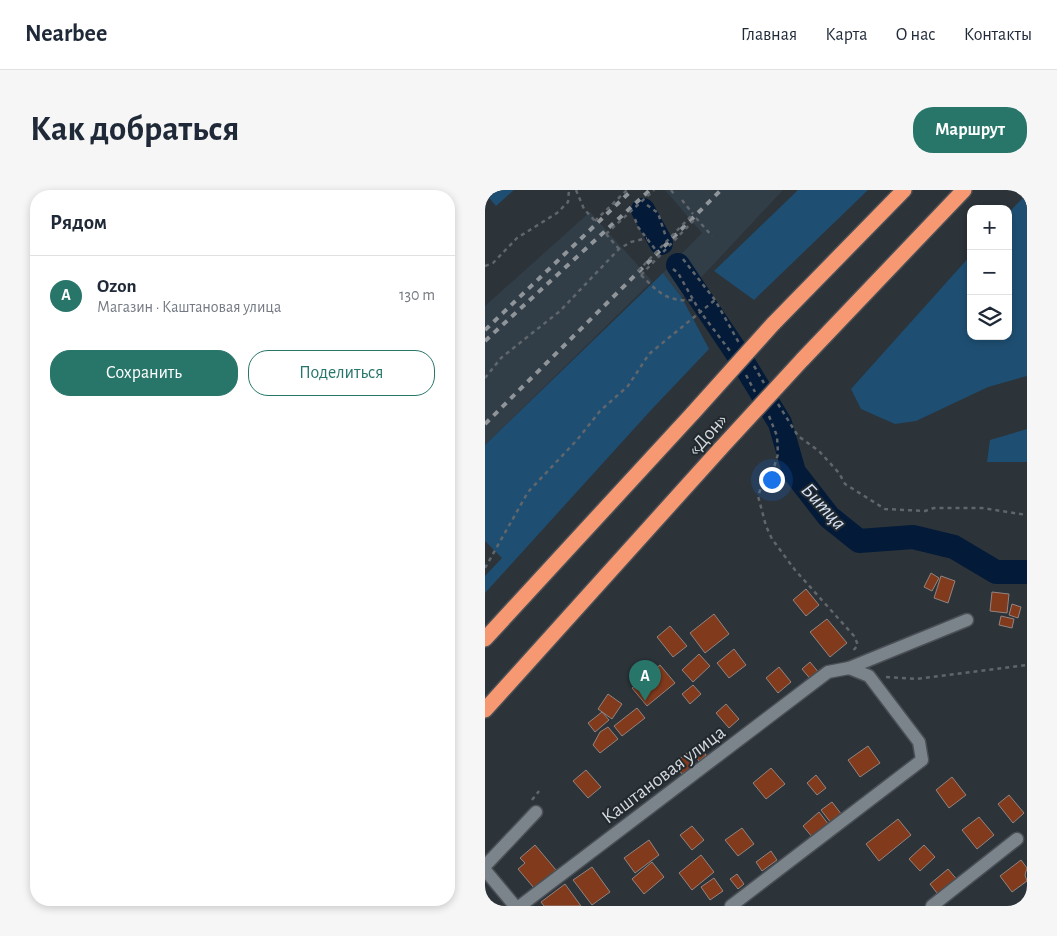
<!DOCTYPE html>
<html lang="ru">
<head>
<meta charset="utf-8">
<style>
	:root { --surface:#fff; --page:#f6f6f7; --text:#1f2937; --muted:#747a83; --line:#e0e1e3; --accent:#28766a }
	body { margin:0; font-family:"Alegreya Sans",sans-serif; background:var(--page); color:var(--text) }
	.controls { position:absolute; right:15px; top:15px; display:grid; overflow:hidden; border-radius:10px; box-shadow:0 2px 8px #0003 }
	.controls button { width:45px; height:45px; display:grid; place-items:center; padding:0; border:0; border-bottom:1px solid var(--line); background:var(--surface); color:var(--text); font:25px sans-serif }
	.you { position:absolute; left:286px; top:289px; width:18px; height:18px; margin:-12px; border:4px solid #fff; border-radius:50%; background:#1a73e8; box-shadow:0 0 0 8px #1a73e833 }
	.badge { display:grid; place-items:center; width:32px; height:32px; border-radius:50%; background:var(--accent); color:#fff; font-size:16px; font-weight:700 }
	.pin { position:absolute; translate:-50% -41px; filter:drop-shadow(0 1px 2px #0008) }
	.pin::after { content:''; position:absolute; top:26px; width:18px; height:15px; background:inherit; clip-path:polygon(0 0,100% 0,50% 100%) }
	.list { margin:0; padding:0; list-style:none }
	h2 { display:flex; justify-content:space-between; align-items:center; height:65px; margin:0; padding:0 20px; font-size:21px }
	h2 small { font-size:16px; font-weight:400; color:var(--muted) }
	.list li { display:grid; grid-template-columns:32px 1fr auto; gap:15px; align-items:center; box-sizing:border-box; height:80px; padding:0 20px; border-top:1px solid var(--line) }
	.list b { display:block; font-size:19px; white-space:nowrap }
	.list p { margin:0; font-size:16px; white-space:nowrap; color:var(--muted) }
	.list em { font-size:16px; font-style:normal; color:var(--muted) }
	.actions { display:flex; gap:10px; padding:15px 20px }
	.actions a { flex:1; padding:11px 0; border:1px solid var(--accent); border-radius:20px; text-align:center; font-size:18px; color:var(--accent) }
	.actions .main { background:var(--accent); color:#fff }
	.icon { flex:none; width:28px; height:28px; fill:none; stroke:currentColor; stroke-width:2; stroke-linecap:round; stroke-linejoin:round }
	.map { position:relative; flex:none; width:542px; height:716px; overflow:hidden; border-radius:20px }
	header { display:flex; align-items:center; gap:30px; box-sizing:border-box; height:70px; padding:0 25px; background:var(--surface); border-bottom:1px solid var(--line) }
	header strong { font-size:24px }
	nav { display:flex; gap:28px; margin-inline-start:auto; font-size:18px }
	.intro { display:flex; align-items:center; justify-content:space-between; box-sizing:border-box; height:120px; padding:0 30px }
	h1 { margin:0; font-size:35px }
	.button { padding:12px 22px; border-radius:20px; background:var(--accent); color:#fff; font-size:18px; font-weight:700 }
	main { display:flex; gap:30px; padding:0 30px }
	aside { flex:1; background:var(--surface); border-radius:20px; box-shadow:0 2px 8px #0003 }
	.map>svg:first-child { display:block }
	.built { fill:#313e48 }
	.green { fill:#1e4f73 }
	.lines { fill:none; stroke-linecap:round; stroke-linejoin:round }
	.river { stroke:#031a38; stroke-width:24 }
	.building { fill:#823a1d; stroke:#918581 }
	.minor-casing { stroke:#4a5055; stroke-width:15 }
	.highway-casing { stroke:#4a5055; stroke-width:18 }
	.path { stroke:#60666b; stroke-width:2.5; stroke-dasharray:4 4; stroke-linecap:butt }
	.minor { stroke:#7b848b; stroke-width:12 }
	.highway { stroke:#f69872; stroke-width:15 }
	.rail { stroke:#90959a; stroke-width:4; stroke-dasharray:6 6; stroke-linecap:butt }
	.highway-bridge-casing { stroke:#4a5055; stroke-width:18; stroke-linecap:butt }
	.path-bridge { stroke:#60666b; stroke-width:2.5; stroke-dasharray:4 4; stroke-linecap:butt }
	.highway-bridge { stroke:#f69872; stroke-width:15 }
	.labels { text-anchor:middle; stroke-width:4; stroke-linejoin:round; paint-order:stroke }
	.street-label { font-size:20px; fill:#d4d8dc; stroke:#22292f }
	.water-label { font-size:21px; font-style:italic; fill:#d6e3f5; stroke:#22292f }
</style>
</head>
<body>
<header>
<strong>Nearbee</strong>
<nav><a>Главная</a><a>Карта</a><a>О нас</a><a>Контакты</a></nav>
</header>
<div class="intro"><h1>Как добраться</h1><a class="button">Маршрут</a></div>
<main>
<aside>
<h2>Рядом<small></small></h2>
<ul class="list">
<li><span class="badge">A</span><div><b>Ozon</b><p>Магазин · Каштановая улица</p></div><em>130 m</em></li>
</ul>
<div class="actions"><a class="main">Сохранить</a><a>Поделиться</a></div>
</aside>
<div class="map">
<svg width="542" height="716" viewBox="0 0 542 716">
	<rect width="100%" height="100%" fill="#2c3339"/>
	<g class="built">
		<path d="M180,0H298L197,108L178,83L217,43Z"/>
		<path d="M105,22L167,91L0,255V116Z"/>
	</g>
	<g class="green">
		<path d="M0,0H29L11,16L0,3Z"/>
		<path d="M313,0H383L269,110L229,81Z"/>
		<path d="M542,4V186L503,197L431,231L410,234L376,219L366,199L486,65V146H523V23Z"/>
		<path d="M178,83L197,108L224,159L167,219L0,403V386L17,368L0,351V255Z"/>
		<path d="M542,239V272H502L505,250Z"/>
	</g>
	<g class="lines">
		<g class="river">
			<path d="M158,20L176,53"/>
			<path d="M193,75L256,169L295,233L309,282L344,327L374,351L428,347L469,357L511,382H542"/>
		</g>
	</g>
	<g class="building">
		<path d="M446,383L454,388L447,401L439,397Z"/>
		<path d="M456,386L470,391L463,413L449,408Z"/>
		<path d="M321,399L334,415L321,426L308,410Z"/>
		<path d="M507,402L524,404L522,423L505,421Z"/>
		<path d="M527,414L536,417L533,428L524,425Z"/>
		<path d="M229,424L244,444L220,463L205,443Z"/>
		<path d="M516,426L529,429L527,438L514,435Z"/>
		<path d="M342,429L362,453L345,467L325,442Z"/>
		<path d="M185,436L202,456L188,467L172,447Z"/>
		<path d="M249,459L261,475L244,488L232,473Z"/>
		<path d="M214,464L225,476L208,492L197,480Z"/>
		<path d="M325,472L335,484L327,491L317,479Z"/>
		<path d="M175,475L190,493L162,516L147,498Z"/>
		<path d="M294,477L306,492L293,503L281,488Z"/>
		<path d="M208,495L216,504L205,514L197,504Z"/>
		<path d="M123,504L137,514L127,529L113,519Z"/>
		<path d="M241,514L254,529L244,538L231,523Z"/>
		<path d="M152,518L160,528L137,546L129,536Z"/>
		<path d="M117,522L124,530L110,542L103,533Z"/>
		<path d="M123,537L133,549L115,563L108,555L115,542Z"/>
		<path d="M214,555L221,565L214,571L206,561Z"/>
		<path d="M383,556L395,573L375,587L363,570Z"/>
		<path d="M202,563L210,575L197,584L189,573Z"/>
		<path d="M286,578L300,594L281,609L268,593Z"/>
		<path d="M101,580L116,597L103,608L88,591Z"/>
		<path d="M331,585L341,598L332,605L322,593Z"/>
		<path d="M467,587L481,605L464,618L451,600Z"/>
		<path d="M524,605L539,623L528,633L513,614Z"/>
		<path d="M347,612L357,625L346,633L336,620Z"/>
		<path d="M334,622L344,635L328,648L318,636Z"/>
		<path d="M494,627L509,645L492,659L477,640Z"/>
		<path d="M413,629L426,645L394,671L381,654Z"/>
		<path d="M207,636L219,650L207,660L195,645Z"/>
		<path d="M257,638L269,654L253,666L240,650Z"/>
		<path d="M164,650L174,665L150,683L139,668Z"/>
		<path d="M50,655L71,680L49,698L33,679L40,673L35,668Z"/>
		<path d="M439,655L450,667L435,681L424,669Z"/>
		<path d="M286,661L292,670L277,681L271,672Z"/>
		<path d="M216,665L229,682L207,700L194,683Z"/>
		<path d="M536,670L542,678L540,685L542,691L527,702L515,686Z"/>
		<path d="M167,672L179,687L159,704L147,689Z"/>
		<path d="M107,677L125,702L107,715L88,690Z"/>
		<path d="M463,679L474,692L455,707L445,694Z"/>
		<path d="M252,684L259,694L253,699L245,689Z"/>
		<path d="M229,688L238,701L225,710L216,697Z"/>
		<path d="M80,694L96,716H59L56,712Z"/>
	</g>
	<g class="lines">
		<defs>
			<g id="minor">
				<path d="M364,478L482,430"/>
				<path d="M0,676L51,622"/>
				<path d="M0,680L30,716"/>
				<path d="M35,716L343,482L364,478L384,486L434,552L437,570L246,716"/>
				<path d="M447,716L532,649"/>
			</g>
			<g id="highway">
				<path d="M288,134L419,0"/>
				<path d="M317,170L479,0"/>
				<path d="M0,449L208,223"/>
				<path d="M0,520L236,258"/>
			</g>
		</defs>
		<use href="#minor" class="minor-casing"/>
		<use href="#highway" class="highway-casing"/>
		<g class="path">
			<path d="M91,0L99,19L110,31"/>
			<path d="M186,0L189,4"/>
			<path d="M197,10L208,24"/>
			<path d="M162,15L173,23L181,47"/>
			<path d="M211,28L227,46"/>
			<path d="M150,29L153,37L170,59"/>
			<path d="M121,44L134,59"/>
			<path d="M198,69L230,110L254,153"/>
			<path d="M0,76L8,73L32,48L72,23L83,12L84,0"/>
			<path d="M188,79L193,83L214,120L245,161"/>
			<path d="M156,85C174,103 182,112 209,110"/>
			<path d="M269,176L279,193"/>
			<path d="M261,185L270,202"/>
			<path d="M0,188L16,168L75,121L134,59L146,52L162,48"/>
			<path d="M293,214L313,246L334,261L354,283L360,294L400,319L440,321L449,318H497L542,325"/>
			<path d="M284,226L292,246L293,264L287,284L277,295L273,306L281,336L287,349L310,380L369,446L373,455L366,463"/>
			<path d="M0,378L43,302L92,250L115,221L143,196L164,164L230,110"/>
			<path d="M401,487L431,489L542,475"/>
			<path d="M47,610L54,601"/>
		</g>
		<use href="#minor" class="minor"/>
		<use href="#highway" class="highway"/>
		<g class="rail">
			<path d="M0,140L147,0"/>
			<path d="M0,151L165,0"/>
			<path d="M0,234L236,0"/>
		</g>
		<defs>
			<g id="highway-bridge">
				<path d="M208,223L288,134"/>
				<path d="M236,258L317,170"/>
			</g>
		</defs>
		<use href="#highway-bridge" class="highway-bridge-casing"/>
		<g class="path-bridge">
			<path d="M110,31L142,0"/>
			<path d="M121,44L169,0"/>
			<path d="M153,81L208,24"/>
			<path d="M156,85L211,28"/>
		</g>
		<use href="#highway-bridge" class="highway-bridge"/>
	</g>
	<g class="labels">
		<g class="street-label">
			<text transform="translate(222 244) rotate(-48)" y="7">«Дон»</text>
			<text transform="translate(178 584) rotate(-37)" y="7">Каштановая улица</text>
		</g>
		<g class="water-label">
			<text transform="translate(339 316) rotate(47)" y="7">Битца</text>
		</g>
	</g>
</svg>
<div class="controls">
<button>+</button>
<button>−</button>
<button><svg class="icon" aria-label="layers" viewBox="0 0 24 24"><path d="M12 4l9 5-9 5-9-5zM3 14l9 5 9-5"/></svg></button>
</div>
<div class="you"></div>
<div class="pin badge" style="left:160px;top:511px">A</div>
</div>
</main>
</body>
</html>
